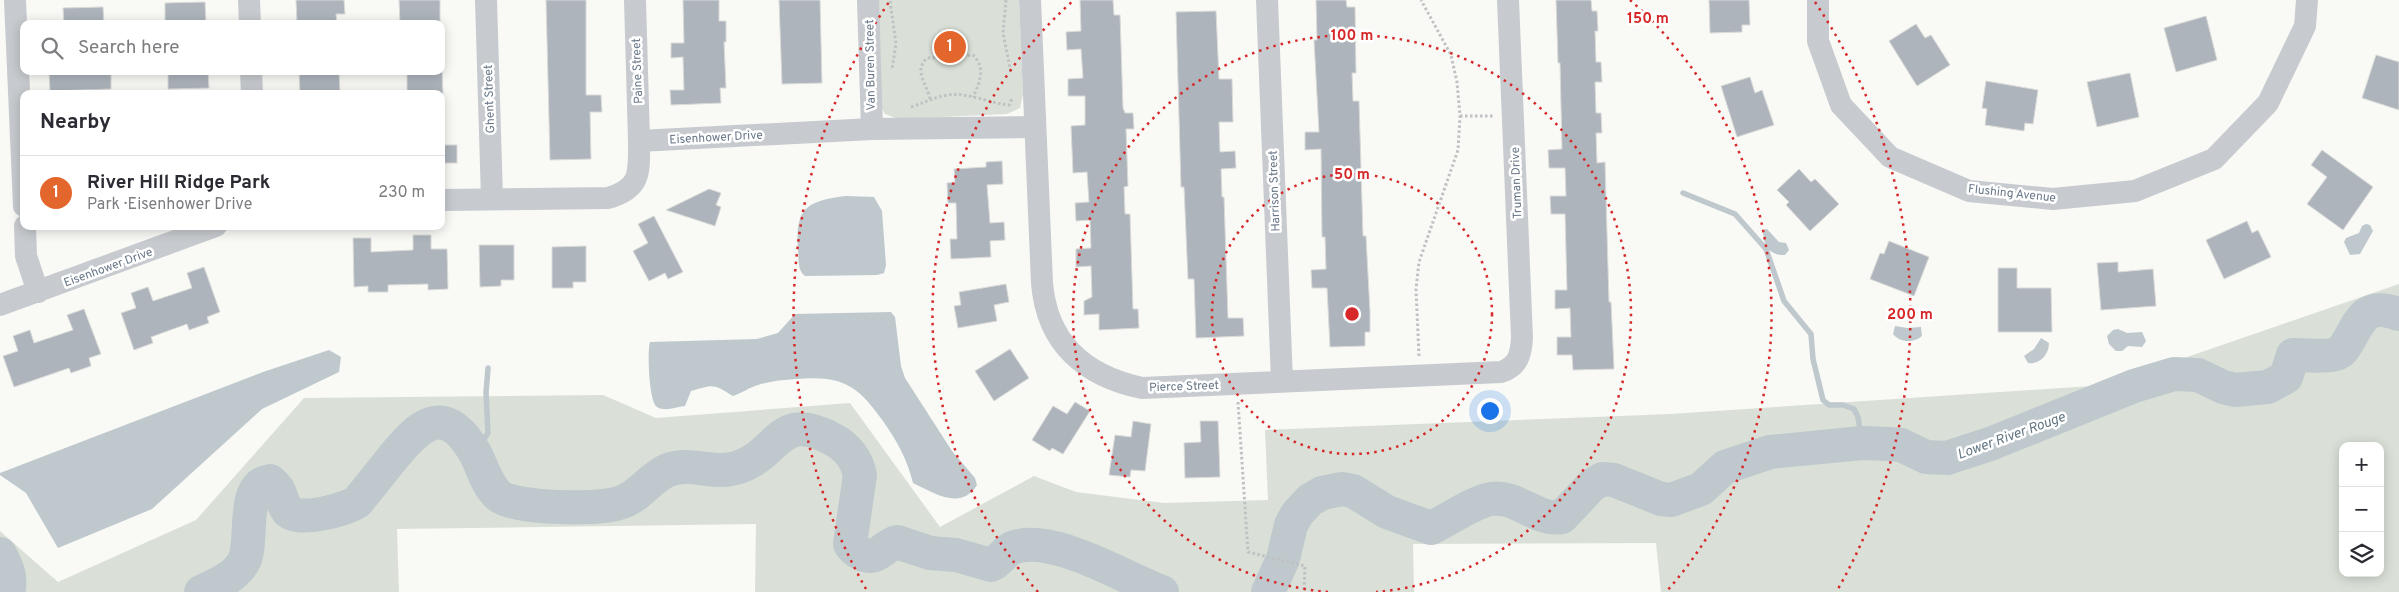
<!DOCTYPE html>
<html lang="en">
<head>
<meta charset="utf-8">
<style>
	:root { --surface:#fff; --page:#f7f7f7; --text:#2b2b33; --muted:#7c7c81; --line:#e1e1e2; --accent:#e3672d }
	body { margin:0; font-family:Overpass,sans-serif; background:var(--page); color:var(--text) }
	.controls { position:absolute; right:15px; bottom:15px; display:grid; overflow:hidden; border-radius:10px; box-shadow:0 2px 12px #0003 }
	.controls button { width:45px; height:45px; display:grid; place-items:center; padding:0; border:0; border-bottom:1px solid var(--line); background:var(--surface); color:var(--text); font:25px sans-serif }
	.you { position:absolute; left:1489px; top:410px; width:18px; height:18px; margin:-12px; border:4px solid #fff; border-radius:50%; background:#1a73e8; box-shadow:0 0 0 8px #1a73e833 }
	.badge { display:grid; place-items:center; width:32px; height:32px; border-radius:50%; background:var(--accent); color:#fff; font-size:16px; font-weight:700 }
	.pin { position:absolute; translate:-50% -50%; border:2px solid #fff; box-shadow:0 1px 5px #0006 }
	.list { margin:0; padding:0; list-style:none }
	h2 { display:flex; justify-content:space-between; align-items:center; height:65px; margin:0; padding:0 20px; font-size:21px }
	h2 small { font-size:16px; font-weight:400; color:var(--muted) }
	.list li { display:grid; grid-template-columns:32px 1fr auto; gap:15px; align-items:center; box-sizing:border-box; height:75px; padding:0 20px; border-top:1px solid var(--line) }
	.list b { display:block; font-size:19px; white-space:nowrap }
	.list p { margin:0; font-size:16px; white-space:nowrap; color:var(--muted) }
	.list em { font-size:16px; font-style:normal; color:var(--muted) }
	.icon { flex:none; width:28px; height:28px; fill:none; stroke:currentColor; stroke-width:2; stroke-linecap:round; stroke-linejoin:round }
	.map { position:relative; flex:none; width:2399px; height:592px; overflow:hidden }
	.search { position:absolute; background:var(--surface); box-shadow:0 2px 12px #0003; left:20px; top:20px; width:425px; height:55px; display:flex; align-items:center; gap:12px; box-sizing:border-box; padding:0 18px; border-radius:10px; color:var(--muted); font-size:19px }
	.panel { position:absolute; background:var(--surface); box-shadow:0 2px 12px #0003; left:20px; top:90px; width:425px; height:140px; border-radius:10px }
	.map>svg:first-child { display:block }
	.green { fill:#dae0d7; fill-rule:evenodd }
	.water { fill:#bec8cd }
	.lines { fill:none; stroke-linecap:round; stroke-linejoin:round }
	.stream { stroke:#bec8cd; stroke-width:5.5 }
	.river { stroke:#bec8cd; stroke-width:34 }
	.building { fill:#adb4bb; stroke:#dadbd9 }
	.path { stroke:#bfc1c3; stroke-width:3; stroke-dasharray:2.5 2.5; stroke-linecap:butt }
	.minor { stroke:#c7cace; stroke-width:22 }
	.ring { fill:none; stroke:#d62828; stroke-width:2.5; stroke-dasharray:2.5 5 }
	.labels { text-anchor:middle; stroke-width:5; stroke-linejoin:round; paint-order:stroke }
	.street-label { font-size:12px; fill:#687687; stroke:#fff }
	.water-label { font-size:14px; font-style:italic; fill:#647783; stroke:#fff }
	.centre { fill:#d62828; stroke:#fff; stroke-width:2.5 }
	.ring-label { font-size:15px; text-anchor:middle; font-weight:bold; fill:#d62828; stroke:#fff; stroke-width:5; stroke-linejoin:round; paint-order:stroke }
</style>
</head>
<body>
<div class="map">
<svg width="2399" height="592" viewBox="0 0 2399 592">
	<rect width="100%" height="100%" fill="#f9f9f6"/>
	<g class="green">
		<path d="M877,0H1019L1023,94L1020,108L1007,114L898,119L885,114L882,109Z"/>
		<path d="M2399,284V592H1661L1656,543L1413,544L1414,592H755L756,524L397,529L399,592H0V531L58,582L196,520L304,398L603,395L656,418L850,403L940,527L1034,476L1076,492L1164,503L1268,500L1265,430L1670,414L2106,385ZM2343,446H2380V573H2343Z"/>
	</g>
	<g class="water">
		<path d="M846,196L874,197L882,211L886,265L884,273L877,275L805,276C797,270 799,259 798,250C795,208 806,201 846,196Z"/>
		<path d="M2366,224L2370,225L2373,231L2360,254L2350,255L2344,242L2346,238L2359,233L2362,226Z"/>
		<path d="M1767,229L1779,242L1786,243L1789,250L1785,255C1769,256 1763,244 1763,230Z"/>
		<path d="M891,312L895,317L901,366L905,378L952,451L975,478L977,485C961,511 934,493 913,483C907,459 897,441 883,421C857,384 841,375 796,379C783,380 770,381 758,385C750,387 742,393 733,396C713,384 715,384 691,391L685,406C676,407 665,412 657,407C649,403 647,351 650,342L757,339L778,333L795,314Z"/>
		<path d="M1895,326L1907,328L1921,327L1922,336C1914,343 1900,343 1893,334Z"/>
		<path d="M2118,329L2127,333L2142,332L2146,341L2142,347L2128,346L2122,351H2116L2109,344L2107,336L2113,330Z"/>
		<path d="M2041,338L2049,343C2049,354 2040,365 2028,363L2024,356L2034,349Z"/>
		<path d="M329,350L341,357L339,372L262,409L152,509L58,548L26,493L0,475V473L263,372Z"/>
	</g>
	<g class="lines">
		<g class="stream">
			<path d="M1683,193L1735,214L1766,249L1784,301L1811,334L1813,359L1823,400L1829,405H1843L1854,409L1858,417L1862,443"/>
			<path d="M475,453L488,433L486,393L488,368"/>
		</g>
		<g class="river">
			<path d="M0,554C7,567 12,578 8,592"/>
			<path d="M201,592C216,585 236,577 244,561C254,542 240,485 270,481C284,492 279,499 287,510C296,523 346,510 357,502C368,489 379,475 390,461C419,425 444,400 475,453C482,466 487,486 499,496C517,509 596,510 619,503C639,498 649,478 668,470C692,461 716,476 739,467C780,453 779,409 834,440C847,447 857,460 860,475L850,544C854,552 867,558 875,555C883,552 888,544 897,542L930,553L956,555L991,565C1000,561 1004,552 1012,548C1051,532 1124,578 1162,592"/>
			<path d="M1268,592L1283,559L1291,525L1297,514L1310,500L1322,493L1342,489L1353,491L1387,512L1431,528C1446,521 1476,501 1491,499C1517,495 1538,522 1562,517L1591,486L1602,479L1614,480L1661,499L1671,500L1701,489L1725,467L1770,452L1862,443L1889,444L1901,445L1926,457L1947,458L1990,444L2134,386L2174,374L2198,375L2223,387L2235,390L2268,387L2286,377L2293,355C2304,355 2331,358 2340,352C2344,350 2346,344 2349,340C2363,314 2368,304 2399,314"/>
		</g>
	</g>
	<g class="building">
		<path d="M296,0H344L345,14H336L337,24H297Z"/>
		<path d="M399,0H440V24H400Z"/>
		<path d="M546,0H586V95H601L602,112H590L591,159L550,160Z"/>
		<path d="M683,0H719V21H726V42H724L726,88H720L721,103L671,105L670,90H684L683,57L671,58V43H684Z"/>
		<path d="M779,0H820L822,83L782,84Z"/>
		<path d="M1080,0H1113L1114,15H1120L1123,108L1125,113H1133L1134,129H1126L1128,186L1124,187L1125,214H1130L1133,309H1138L1139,328L1099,330V314L1084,315V301L1092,297L1091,266L1076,267V249L1091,248L1090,220L1076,221L1075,203L1089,202L1087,172L1073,173L1071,126L1085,125V96H1068V79L1083,78L1081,49L1067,50L1066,32L1081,31Z"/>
		<path d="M1316,0H1346L1347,7H1355L1356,73H1352L1353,101H1359L1363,236H1366L1370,312V332H1365V346L1330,347L1327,288H1312L1311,270L1326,269L1325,237H1322L1321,149L1305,150V132H1319L1314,40H1317Z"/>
		<path d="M1556,0H1591L1592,11H1597L1598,31H1595L1596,62H1601L1602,82H1595L1596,113H1601L1602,133H1596L1597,163L1605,162L1609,302H1611L1614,369L1573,370L1572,355H1557V337H1571L1570,308L1555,309V290H1567L1565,214H1551L1550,196H1566L1565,168H1549L1548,150L1562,149L1560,63H1558Z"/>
		<path d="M1709,0H1749L1750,25H1742V32L1710,33Z"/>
		<path d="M205,2L206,24H165V3Z"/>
		<path d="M103,7L104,24H64L63,8Z"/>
		<path d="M1216,11L1219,79H1232L1233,122H1219L1220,152L1235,151L1236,168L1221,169L1222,197H1224L1228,318H1243L1244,336L1196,338L1194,279H1188L1184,187H1181L1176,12Z"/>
		<path d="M2206,16L2217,60L2176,72L2164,28Z"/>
		<path d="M1916,24L1925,38L1931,35L1950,65L1917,86L1889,41Z"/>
		<path d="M2376,55L2399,62V110L2362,98Z"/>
		<path d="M104,71V74H111V89L50,91L49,72Z"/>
		<path d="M168,71H208L209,88L168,89Z"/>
		<path d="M299,71H339L340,94H300Z"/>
		<path d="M407,71H442L443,94H407Z"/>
		<path d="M2130,73L2139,117L2097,127L2087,82Z"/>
		<path d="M1750,77L1755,93L1762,90L1774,125L1737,137L1721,86Z"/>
		<path d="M1986,81L2038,90L2033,124L2025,123L2024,131L1985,125L1987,109L1982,108Z"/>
		<rect x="441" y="145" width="16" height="18"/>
		<path d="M2322,150L2373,187L2343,230L2307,204L2327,177L2311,165Z"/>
		<path d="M1002,161L1003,184L987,185L990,223L1004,222L1005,240L990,241L991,257L951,259L950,239H957L956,203H948L947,183L955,182L954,169L986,167V162Z"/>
		<path d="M1799,169L1811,182L1815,179L1839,204L1810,231L1786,205L1789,202L1777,190Z"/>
		<path d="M709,189L721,193L716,205L721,207L715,226L666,210Z"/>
		<path d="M654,216L683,272L668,279L665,273L649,281L633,251L648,243L638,224Z"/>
		<path d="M2247,221L2252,233L2258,230L2271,257L2224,279L2206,240Z"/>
		<path d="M413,235H431V249H447L448,289L428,290V284L388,285V292H368V286L354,287L353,238H371V252L413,250Z"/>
		<path d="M1889,241L1929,257L1914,296L1870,279L1880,253L1884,254Z"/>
		<path d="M479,245H514V280H501V286L480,287Z"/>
		<path d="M586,246V282H573V288H552V247Z"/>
		<path d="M2118,262V272L2153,269L2156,306L2101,310L2097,263Z"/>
		<path d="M204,267L220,312L207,317L209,323L189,330L187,324L151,337L153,343L134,350L121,313L136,308L131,293L148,287L153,301L192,288L187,273Z"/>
		<path d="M1998,268H2017V288H2051L2052,332H1998Z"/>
		<path d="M1006,284L1009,302L994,305L997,321L958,328L954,306L961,305L959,292Z"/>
		<path d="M84,309L101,354L89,358L91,366L71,373L69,368L14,387L3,356L18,351L13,336L30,330L34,343L73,330L67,315Z"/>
		<path d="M1010,349L1029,378L994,401L975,371Z"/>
		<path d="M1075,402L1090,411L1063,454L1052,448L1050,451L1032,440L1053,406L1067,414Z"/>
		<path d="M1133,421L1151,424L1145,471L1131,470L1130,477L1109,475L1115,435L1131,437Z"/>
		<path d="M1200,421H1218L1220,477L1185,478L1184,443L1201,442Z"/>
	</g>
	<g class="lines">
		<g class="path">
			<path d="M1006,0L1003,33L1011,73"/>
			<path d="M890,1L896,44L892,69"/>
			<path d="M930,99C927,84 913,71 927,58L973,55C986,68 980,82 973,97"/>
			<path d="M911,107C924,103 934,97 948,95C968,92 988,103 1009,105L1013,97"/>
			<path d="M1460,116H1494"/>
			<path d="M1419,356L1416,289L1419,262L1458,150L1460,116L1457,82L1451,55L1421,0"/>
			<path d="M1238,402L1248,552L1305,566L1304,592"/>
		</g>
		<g class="minor">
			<path d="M15,0L24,206"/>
			<path d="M249,0L250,24"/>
			<path d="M486,0L492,199"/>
			<path d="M635,0L639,141"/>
			<path d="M868,0L872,129"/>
			<path d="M1030,0L1042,283C1047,344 1085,376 1142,388L1501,372C1518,366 1521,355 1522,338L1508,0"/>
			<path d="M1267,0L1282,381"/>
			<path d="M1818,0V41L1841,105L1890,157L1969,191L2053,199L2135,191L2214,159L2268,103L2305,26L2307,0"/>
			<path d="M251,71L252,94"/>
			<path d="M441,200L608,198C642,188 639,172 639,141L872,129L1034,127"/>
			<path d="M25,226L26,256L38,292"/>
			<path d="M0,305L216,226"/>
		</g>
	</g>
	<g class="ring">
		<circle cx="1352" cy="314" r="140"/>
		<path d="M1328 592A279 279 0 1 1 1376 592"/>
		<path d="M1038 592A419 419 0 0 1 1074 0M1630 0A419 419 0 0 1 1666 592"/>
		<path d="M866 589A558 558 0 0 1 889 2M1815 2A558 558 0 0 1 1838 589"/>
	</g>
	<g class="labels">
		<g class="street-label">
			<text transform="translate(870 65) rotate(-91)" y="4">Van Buren Street</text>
			<text transform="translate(637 71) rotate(-92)" y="4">Paine Street</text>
			<text transform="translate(489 99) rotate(-92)" y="4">Ghent Street</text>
			<text transform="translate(716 137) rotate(-3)" y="4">Eisenhower Drive</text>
			<text transform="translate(1516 183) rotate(-92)" y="4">Truman Drive</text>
			<text transform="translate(1274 191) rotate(-92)" y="4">Harrison Street</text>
			<text transform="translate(2012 193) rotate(6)" y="4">Flushing Avenue</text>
			<text transform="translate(108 267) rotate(-20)" y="4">Eisenhower Drive</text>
			<text transform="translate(1184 386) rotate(-2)" y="4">Pierce Street</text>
		</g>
		<g class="water-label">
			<text transform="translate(2011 435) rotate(-20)" y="5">Lower River Rouge</text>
		</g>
	</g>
	<circle cx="1352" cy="314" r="8" class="centre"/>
	<g class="ring-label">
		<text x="1648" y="23">150 m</text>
		<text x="1352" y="40">100 m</text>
		<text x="1352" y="179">50 m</text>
		<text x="1910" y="319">200 m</text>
	</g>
</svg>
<div class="controls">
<button>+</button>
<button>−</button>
<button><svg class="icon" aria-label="layers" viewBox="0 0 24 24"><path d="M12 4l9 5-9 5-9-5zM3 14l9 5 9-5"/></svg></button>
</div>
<div class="you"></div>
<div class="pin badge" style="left:950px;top:47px">1</div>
<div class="search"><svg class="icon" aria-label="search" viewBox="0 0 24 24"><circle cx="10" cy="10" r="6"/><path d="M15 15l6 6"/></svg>Search here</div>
<section class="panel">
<h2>Nearby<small></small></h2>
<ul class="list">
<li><span class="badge">1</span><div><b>River Hill Ridge Park</b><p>Park · Eisenhower Drive</p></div><em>230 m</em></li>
</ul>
</section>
</div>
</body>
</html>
